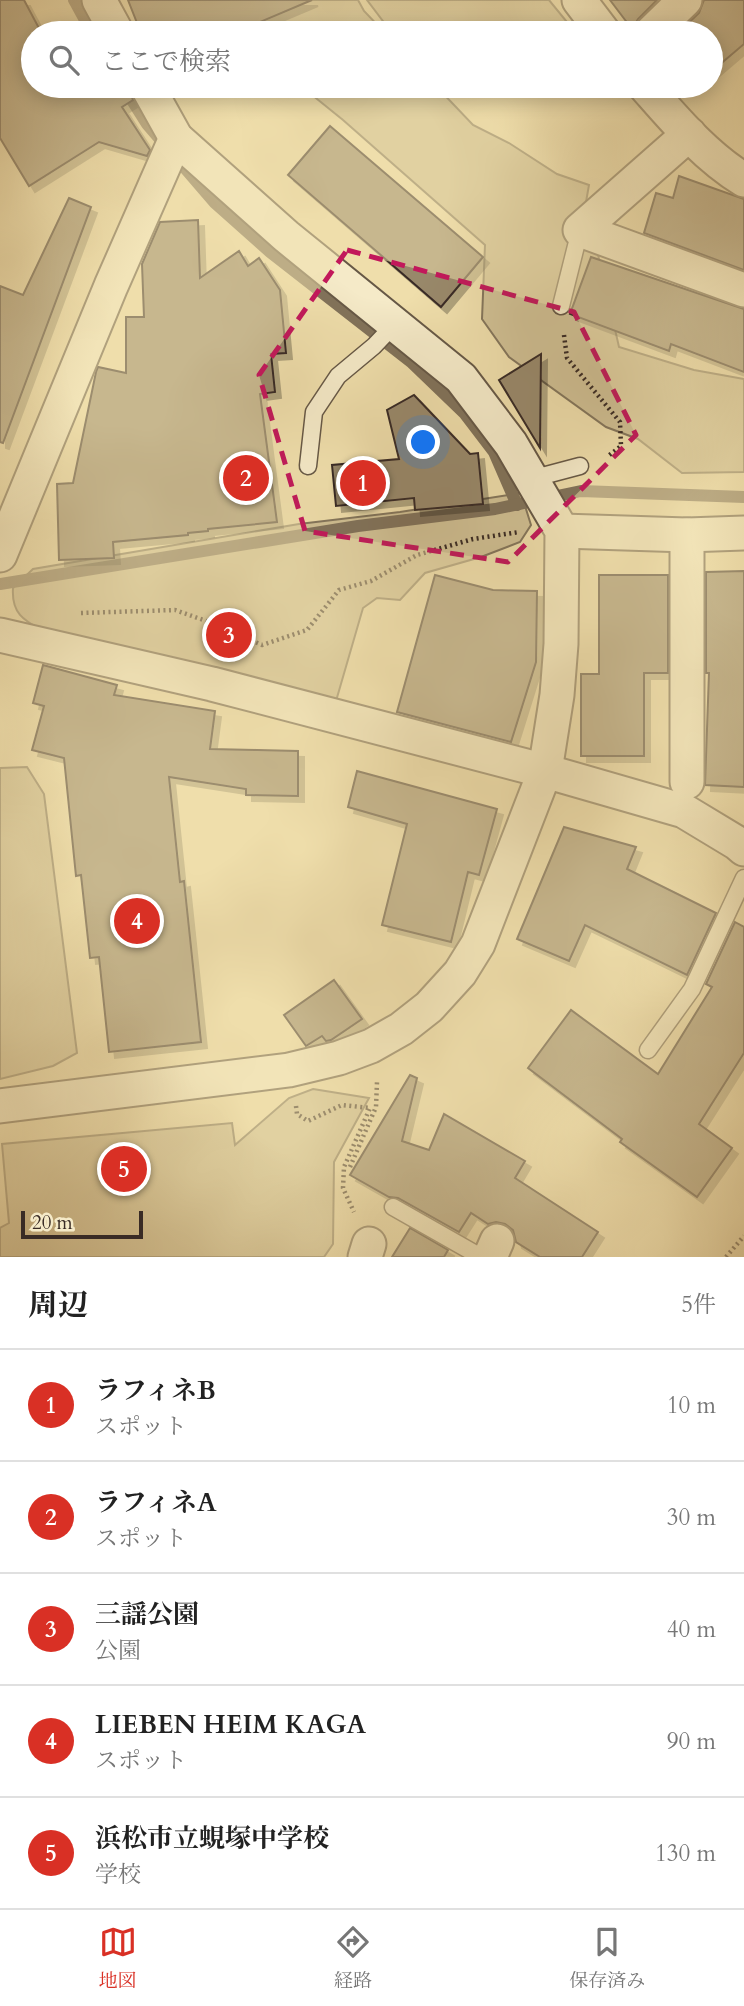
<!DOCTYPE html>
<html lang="ja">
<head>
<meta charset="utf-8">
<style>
	:root { --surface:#fff; --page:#f2f2f2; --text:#222; --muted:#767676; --line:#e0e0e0; --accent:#d93025 }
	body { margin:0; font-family:Cardo,"Noto Serif JP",serif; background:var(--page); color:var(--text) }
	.scale { position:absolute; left:21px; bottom:18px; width:122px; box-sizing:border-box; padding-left:7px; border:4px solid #392b25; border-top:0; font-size:19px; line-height:24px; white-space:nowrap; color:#392b25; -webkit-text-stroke:5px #f5eac8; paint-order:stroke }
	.you { position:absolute; left:424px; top:443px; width:24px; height:24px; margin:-18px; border:5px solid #fff; border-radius:50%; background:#1a73e8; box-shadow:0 0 0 10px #1a73e833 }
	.badge { display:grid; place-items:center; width:46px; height:46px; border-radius:50%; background:var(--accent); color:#fff; font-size:23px; font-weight:700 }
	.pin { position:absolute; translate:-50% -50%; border:4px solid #fff; box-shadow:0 2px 7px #0006 }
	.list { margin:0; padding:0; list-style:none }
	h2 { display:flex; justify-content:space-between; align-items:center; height:91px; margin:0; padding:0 28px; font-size:30px }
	h2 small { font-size:23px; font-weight:400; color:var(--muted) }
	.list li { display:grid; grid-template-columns:46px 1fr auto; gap:21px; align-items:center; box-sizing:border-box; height:112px; padding:0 28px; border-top:2px solid var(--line) }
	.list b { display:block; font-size:26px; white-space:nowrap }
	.list p { margin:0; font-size:23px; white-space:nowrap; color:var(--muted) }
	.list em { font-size:23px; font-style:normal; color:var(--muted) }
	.icon { flex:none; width:38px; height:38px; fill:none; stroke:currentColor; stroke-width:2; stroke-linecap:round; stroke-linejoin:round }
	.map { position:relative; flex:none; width:744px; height:1257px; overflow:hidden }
	.search { position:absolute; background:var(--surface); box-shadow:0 4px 18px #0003; left:21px; right:21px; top:21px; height:77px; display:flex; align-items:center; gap:18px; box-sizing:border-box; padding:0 24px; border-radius:38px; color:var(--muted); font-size:26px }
	.sheet { height:651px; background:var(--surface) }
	nav { display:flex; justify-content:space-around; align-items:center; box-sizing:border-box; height:98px; border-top:2px solid var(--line); background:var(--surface); font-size:19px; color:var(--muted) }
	nav a { display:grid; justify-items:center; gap:4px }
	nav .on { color:var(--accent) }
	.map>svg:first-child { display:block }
	.green { fill:#d0c094; stroke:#84765c; stroke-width:2 }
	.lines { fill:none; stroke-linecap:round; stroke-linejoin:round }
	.stream { stroke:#81725a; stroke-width:12 }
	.building { fill:#98886b; stroke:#392b25; stroke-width:2; filter:url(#shadow) }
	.lane-casing { stroke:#665846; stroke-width:19 }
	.street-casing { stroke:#665846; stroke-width:37 }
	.path { stroke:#392b25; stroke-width:4.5; stroke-dasharray:2 3.5; stroke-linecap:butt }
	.lane { stroke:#f5eac8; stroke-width:16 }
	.street { stroke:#f5eac8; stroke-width:33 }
	.marked { fill:none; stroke:#c2185b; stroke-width:5; stroke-dasharray:14 9; stroke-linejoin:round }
</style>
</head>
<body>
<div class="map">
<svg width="744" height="1257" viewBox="0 0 744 1257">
	<defs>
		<filter id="shadow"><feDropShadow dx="6" dy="6" stdDeviation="0" flood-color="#0004"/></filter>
	</defs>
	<rect width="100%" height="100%" fill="#efdeab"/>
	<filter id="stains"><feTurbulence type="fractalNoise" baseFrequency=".00286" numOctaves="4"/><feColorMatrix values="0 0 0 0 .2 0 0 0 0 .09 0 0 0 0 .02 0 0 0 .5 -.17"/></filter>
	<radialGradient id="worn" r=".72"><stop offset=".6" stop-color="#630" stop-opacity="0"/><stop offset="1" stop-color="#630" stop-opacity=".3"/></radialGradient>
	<g class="green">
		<path d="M240,0H358L364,11L385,33H258Z"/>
		<path d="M367,0H549L576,33H392Z"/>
		<path d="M301,86H436L473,125L509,143L557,174L589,185L586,202L619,347L694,370L744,379V472L682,473L638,439L606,427L509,357L482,319L485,245L343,120Z"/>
		<path d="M521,493L531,525L520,542L481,557L425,573L400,600L377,598L363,608L336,701L268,681L259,684L50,635C28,622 11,617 13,588L33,569L299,524L400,512Z"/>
		<path d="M27,767L44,794L77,1053L53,1066L0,1079V768Z"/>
		<path d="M313,1089L369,1098L334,1162L333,1244L324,1257H0V1228L9,1223L2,1144L232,1123L235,1145L289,1098Z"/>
	</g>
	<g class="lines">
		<g class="stream">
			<path d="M74,0L92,33"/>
			<path d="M123,86L147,124L215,203L270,252L411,362L465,414L494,452L517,505"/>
			<path d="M0,584L358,526L495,509L581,491L744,497"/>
		</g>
	</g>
	<g class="building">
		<path d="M0,0H24L41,32L33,33V86H128L133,100L122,107L150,150L147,156L99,142L29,186L0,138Z"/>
		<path d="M128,0H312L234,33H141Z"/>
		<path d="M610,0H657L638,19L632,29Z"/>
		<path d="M704,0H744V44L711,72V33H678L699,13Z"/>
		<path d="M330,126L483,257L441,307L288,175Z"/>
		<path d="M679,176L744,199V270L644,233L656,193L673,198Z"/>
		<path d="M69,198L91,207L3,443L0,442V286L23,295Z"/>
		<path d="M198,220L200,278L239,251L248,266L259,258L280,290L286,353L271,354L275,392L260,394L277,522L208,529V531L188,533V535L113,542L114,558L59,560L57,484L73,483L96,372L98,367L126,373V317H144L142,264L160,222Z"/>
		<path d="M591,257L744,309V372L671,344L669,351L570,314Z"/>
		<path d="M541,354L540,448L499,380Z"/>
		<path d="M414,395L470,454L478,453L483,504L415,510L414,498L336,506L332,465L399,459L387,410Z"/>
		<path d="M744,571V787L705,785L709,673H706V572Z"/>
		<path d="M435,575L493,590L537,591L536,662L511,742L397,712Z"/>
		<path d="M599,575H668V673H644V756H581V674H599Z"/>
		<path d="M43,665L117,685L114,695L215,711L210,749L298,751V796L246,795V789L169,777L180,882L184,881L201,1042L109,1052L99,957L90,958L81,875L76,876L64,758L32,750L44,706L33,703Z"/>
		<path d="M357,771L497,809L479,875L468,872L451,942L382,925L407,824L348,807Z"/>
		<path d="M564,827L636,847L627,869L716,913L687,975L585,925L569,961L517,939Z"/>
		<path d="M735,922L744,927V1053L699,1124L732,1148L697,1197L620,1142L622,1139L528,1068L571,1010L658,1074L712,987L706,984Z"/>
		<path d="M334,980L362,1019L331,1040L326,1041L322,1036L306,1046L284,1015Z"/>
		<path d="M410,1075L417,1078L402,1141L429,1150L444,1114L525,1161L515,1178L598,1232L582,1257H540L516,1242L513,1230L505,1224L496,1222L488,1224L471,1213L459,1232L398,1198L389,1197L350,1175Z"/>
		<path d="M410,1228L448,1250L444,1257H392Z"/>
	</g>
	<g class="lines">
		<defs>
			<g id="lane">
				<path d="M561,306L580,230"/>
				<path d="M308,466L314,412L338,376L374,346L394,325"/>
				<path d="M531,479L580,466"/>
				<path d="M648,1050L692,989L744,878"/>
				<path d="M393,1207L481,1257"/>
			</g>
			<g id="street">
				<path d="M99,0L117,33"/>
				<path d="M579,0L604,33"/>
				<path d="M651,33L685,0"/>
				<path d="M645,86C675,120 705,156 744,180"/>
				<path d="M689,134L580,230L744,290"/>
				<path d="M562,531L687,535L744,533"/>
				<path d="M687,535V782"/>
				<path d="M0,555L111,286L176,138"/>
				<path d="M0,635L212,684L545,771L684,811L737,843L744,849"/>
				<path d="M0,1106L289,1070L339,1058L371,1046L401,1029L429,1007L460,973L478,944L545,771L557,695L561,644L562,531L511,444L461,378L286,236L176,138L147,86"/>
				<path d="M365,1257L369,1244"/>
				<path d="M490,1257L497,1241"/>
			</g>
		</defs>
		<use href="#lane" class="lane-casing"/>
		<use href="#street" class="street-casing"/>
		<g class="path">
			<path d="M564,335L567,358L620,422L621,446L607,457"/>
			<path d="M81,613L175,610L209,622L262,645L307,630L339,590L371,581L417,555L473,539L519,532"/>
			<path d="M296,1106L297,1114L308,1121L342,1105L370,1108L344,1167L343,1188L354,1212"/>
			<path d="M350,1167L376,1107L377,1082"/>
			<path d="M726,1257L744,1236"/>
		</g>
		<use href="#lane" class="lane"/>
		<use href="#street" class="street"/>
	</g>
	<path d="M0 0H744V1257H0ZM347,250L574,312L636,435L508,562L305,531L259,375Z" fill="#efdeab" fill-opacity=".55" fill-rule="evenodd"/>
	<path class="marked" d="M347,250L574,312L636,435L508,562L305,531L259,375Z"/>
	<rect width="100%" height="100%" filter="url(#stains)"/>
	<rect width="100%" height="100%" fill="url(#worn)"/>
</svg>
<div class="scale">20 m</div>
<div class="you"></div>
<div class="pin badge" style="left:363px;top:483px">1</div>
<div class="pin badge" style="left:246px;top:478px">2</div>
<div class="pin badge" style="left:229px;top:635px">3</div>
<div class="pin badge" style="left:137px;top:921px">4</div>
<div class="pin badge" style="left:124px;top:1169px">5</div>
<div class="search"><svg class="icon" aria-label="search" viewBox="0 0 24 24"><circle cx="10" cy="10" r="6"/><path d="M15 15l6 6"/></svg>ここで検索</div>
</div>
<section class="sheet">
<h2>周辺<small>5件</small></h2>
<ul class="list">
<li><span class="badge">1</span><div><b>ラフィネB</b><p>スポット</p></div><em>10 m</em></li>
<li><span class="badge">2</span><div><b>ラフィネA</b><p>スポット</p></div><em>30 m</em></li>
<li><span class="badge">3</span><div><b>三謡公園</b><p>公園</p></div><em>40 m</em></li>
<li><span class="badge">4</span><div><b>LIEBEN HEIM KAGA</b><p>スポット</p></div><em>90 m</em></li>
<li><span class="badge">5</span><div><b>浜松市立蜆塚中学校</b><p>学校</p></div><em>130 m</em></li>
</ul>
</section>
<nav>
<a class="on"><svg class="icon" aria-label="map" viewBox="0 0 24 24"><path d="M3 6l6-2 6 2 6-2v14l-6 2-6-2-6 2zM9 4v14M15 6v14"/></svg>地図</a>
<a><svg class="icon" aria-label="directions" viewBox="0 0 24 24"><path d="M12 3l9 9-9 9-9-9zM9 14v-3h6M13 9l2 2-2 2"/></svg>経路</a>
<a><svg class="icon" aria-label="saved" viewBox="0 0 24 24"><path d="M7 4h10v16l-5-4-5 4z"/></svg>保存済み</a>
</nav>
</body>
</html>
